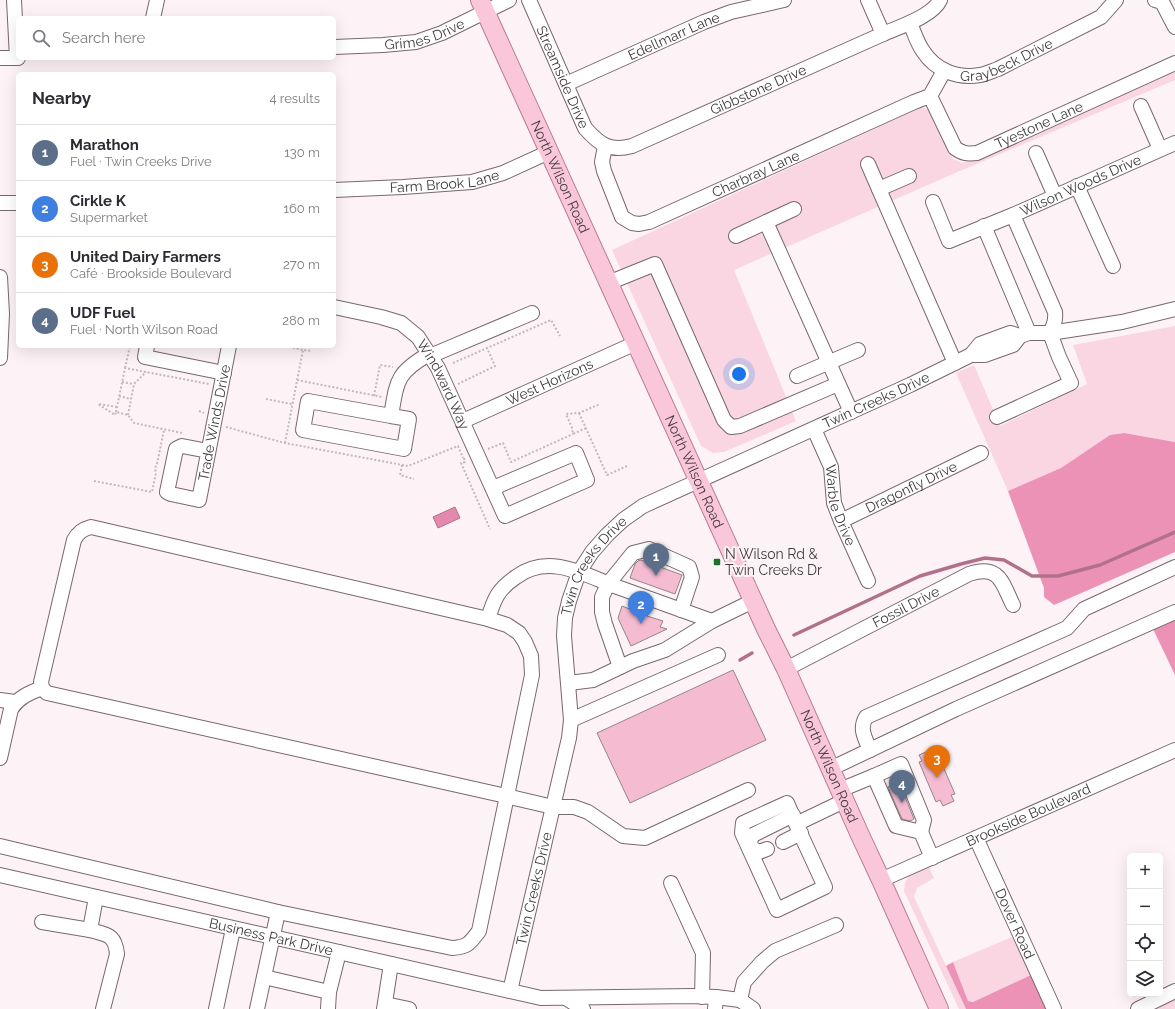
<!DOCTYPE html>
<html lang="en">
<head>
<meta charset="utf-8">
<style>
	:root { --surface:#fff; --page:#f7f7f7; --text:#2b2b33; --muted:#7c7c81; --line:#e1e1e2; --accent:#0b8043 }
	body { margin:0; font-family:Raleway,sans-serif; background:var(--page); color:var(--text) }
	.controls { position:absolute; right:12px; bottom:12px; display:grid; overflow:hidden; border-radius:6px; box-shadow:0 4px 16px #0002 }
	.controls button { width:36px; height:36px; display:grid; place-items:center; padding:0; border:0; border-bottom:1px solid var(--line); background:var(--surface); color:var(--text); font:20px sans-serif }
	.you { position:absolute; left:739px; top:374px; width:14px; height:14px; margin:-10px; border:3px solid #fff; border-radius:50%; background:#1a73e8; box-shadow:0 0 0 6px #1a73e833 }
	.badge { display:grid; place-items:center; width:26px; height:26px; border-radius:50%; background:var(--accent); color:#fff; font-size:13px; font-weight:700 }
	.pin { position:absolute; translate:-50% -33px; filter:drop-shadow(0 1px 2px #0008) }
	.pin::after { content:''; position:absolute; top:21px; width:14px; height:12px; background:inherit; clip-path:polygon(0 0,100% 0,50% 100%) }
	.list { margin:0; padding:0; list-style:none }
	h2 { display:flex; justify-content:space-between; align-items:center; height:52px; margin:0; padding:0 16px; font-size:17px }
	h2 small { font-size:13px; font-weight:400; color:var(--muted) }
	.list li { display:grid; grid-template-columns:26px 1fr auto; gap:12px; align-items:center; box-sizing:border-box; height:56px; padding:0 16px; border-top:1px solid var(--line) }
	.list b { display:block; font-size:15px; white-space:nowrap }
	.list p { margin:0; font-size:13px; white-space:nowrap; color:var(--muted) }
	.list em { font-size:13px; font-style:normal; color:var(--muted) }
	.icon { flex:none; width:22px; height:22px; fill:none; stroke:currentColor; stroke-width:2; stroke-linecap:round; stroke-linejoin:round }
	.map { position:relative; flex:none; width:1175px; height:1009px; overflow:hidden }
	.search { position:absolute; background:var(--surface); box-shadow:0 4px 16px #0002; left:16px; top:16px; width:320px; height:44px; display:flex; align-items:center; gap:10px; box-sizing:border-box; padding:0 14px; border-radius:6px; color:var(--muted); font-size:15px }
	.panel { position:absolute; background:var(--surface); box-shadow:0 4px 16px #0002; left:16px; top:72px; width:320px; height:276px; border-radius:6px }
	.map>svg:first-child { display:block }
	.green { fill:#f9d6e2 }
	.forest { fill:#ed92b7 }
	.water { fill:#e389ad; stroke:#b2718b }
	.lines { fill:none; stroke-linecap:round; stroke-linejoin:round }
	.stream { stroke:#b2718b; stroke-width:3.5 }
	.building { fill:#f5bbd0; stroke:#95858a }
	.minor-casing { stroke:#77686d; stroke-width:16 }
	.major-casing { stroke:#b77c93; stroke-width:20 }
	.path { stroke:#c2b9bc; stroke-width:2; stroke-dasharray:2 2; stroke-linecap:butt }
	.minor { stroke:#fff; stroke-width:14 }
	.major { stroke:#fac6da; stroke-width:18 }
	.poi-dot { fill:#177524; stroke:#fdf3f6; stroke-width:1.5 }
	.labels { text-anchor:middle; stroke-width:4; stroke-linejoin:round; paint-order:stroke }
	.street-label { font-size:14px; fill:#413a3d; stroke:#fdf3f6 }
	.poi-label { font-size:14px; fill:#413a3d; stroke:#fdf3f6; text-anchor:start }
</style>
</head>
<body>
<div class="map">
<svg width="1175" height="1009" viewBox="0 0 1175 1009">
	<rect width="100%" height="100%" fill="#fdf3f6"/>
	<g class="green">
		<path d="M1175,68V80L946,177L734,270L796,421L724,452L713,453L701,446L612,250L922,107L929,110L953,159L962,163Z"/>
		<path d="M1175,326V442L1124,433L1110,435L1061,468L1008,491L956,373L974,365L1000,426L1087,384L1073,345Z"/>
		<path d="M929,867L934,878L917,888L914,897L966,1009H959L904,891L905,883L909,875Z"/>
		<path d="M1014,936L1031,975L973,1002L968,1001L953,962Z"/>
		<path d="M1175,996V1009H1146Z"/>
	</g>
	<g class="forest">
		<path d="M1124,433L1175,442V552L1054,605L1044,597V588L1008,491L1061,468L1110,435Z"/>
		<path d="M1175,620V675L1153,629Z"/>
		<path d="M953,962L968,1001L973,1002L1031,975L1046,1009H966L946,966Z"/>
	</g>
	<path class="water" d="M455,507L460,518L438,528L433,517Z"/>
	<g class="lines">
		<g class="stream">
			<path d="M794,635L920,576L961,564L985,558L1004,560L1032,576H1058L1100,565L1175,532"/>
			<path d="M740,660L752,653"/>
		</g>
	</g>
	<g class="building">
		<path d="M641,560L682,575L675,594L630,578L635,564L638,561Z"/>
		<path d="M622,606L637,612L638,610L648,614L647,616L663,621L660,627L667,629L631,646L618,618Z"/>
		<path d="M733,670L766,740L630,803L597,733Z"/>
		<path d="M935,748L955,794L951,795L954,801L943,806L940,800L936,802L919,762L922,761L919,755Z"/>
		<path d="M899,782L914,819L910,821L902,819L888,787Z"/>
	</g>
	<g class="lines">
		<defs>
			<g id="minor">
				<path d="M14,0L17,58"/>
				<path id="s1" d="M529,0L585,128C600,145 610,152 632,146L883,34C899,27 933,16 940,0"/>
				<path d="M868,0L883,34"/>
				<path d="M1155,0L1162,2L1175,27"/>
				<path d="M153,18L157,0"/>
				<path id="s2" d="M910,23C914,32 917,43 923,51C935,70 957,79 980,75C986,74 992,71 998,69L1101,17L1116,0"/>
				<path id="s3" d="M334,47L383,45L416,42L442,33L509,0"/>
				<path d="M0,58H18"/>
				<path id="s4" d="M566,84L704,22L731,12L784,0"/>
				<path id="s5" d="M930,96L955,148C963,154 968,154 977,153L1175,63"/>
				<path d="M1141,106L1160,149"/>
				<path id="s6" d="M605,146L602,162L604,171L622,217L632,223L639,224L649,222L914,102L930,96L944,71"/>
				<path d="M1036,153L1055,196"/>
				<path d="M868,164L955,363"/>
				<path d="M1077,186L1113,266"/>
				<path d="M879,189L909,176"/>
				<path id="s7" d="M334,190L403,187L472,182L503,173L549,152"/>
				<path id="s8" d="M933,202L949,241L1013,215L1175,143"/>
				<path d="M0,203H18"/>
				<path d="M766,222L851,412"/>
				<path d="M984,226L1029,333"/>
				<path d="M736,236L794,209"/>
				<path d="M0,277L2,314L0,358"/>
				<path d="M608,283L655,264L724,420L731,427L740,426L838,384"/>
				<path id="s9" d="M334,307L381,317L401,323L418,337L438,368L505,516L587,480L576,453L493,488"/>
				<path d="M147,346L145,357L224,373"/>
				<path d="M971,355H985L1013,345L1020,336L1029,333H1050L1122,322L1175,309"/>
				<path d="M430,356L532,313"/>
				<path d="M797,376L858,350"/>
				<path d="M391,416L308,401L303,430L404,449L409,419L391,416C397,381 396,373 429,354"/>
				<path d="M997,417L1071,383L1059,357L1050,333C1054,326 1056,320 1055,312L1013,215"/>
				<path id="s10" d="M463,421L636,343"/>
				<path id="s11" d="M814,429L831,467L834,503L841,521L868,581"/>
				<path id="s12" d="M208,451L182,446L176,449L167,492L171,494L199,500L229,346"/>
				<path id="s13" d="M841,521L981,453"/>
				<path d="M488,619C494,599 498,589 516,577C550,552 586,576 620,588C650,599 681,610 712,621"/>
				<path d="M620,667L605,624L602,612V597L608,584L633,553L649,549L689,567L692,577L681,610"/>
				<path id="s14" d="M786,669L969,574C1000,564 1002,583 1013,605"/>
				<path d="M569,683L593,680L633,661L665,650L712,621L753,601"/>
				<path d="M0,700L15,702"/>
				<path d="M571,720L718,655"/>
				<path d="M870,750C865,738 859,729 866,717L1067,628L1084,609L1175,567"/>
				<path d="M0,758L11,709C19,697 29,693 42,688"/>
				<path d="M830,769L956,709L1175,612"/>
				<path d="M874,776L901,764L924,820L921,832"/>
				<path d="M840,790L874,776L896,826L921,832L932,858"/>
				<path d="M796,824L787,803L743,823L742,833L777,910L825,887L796,824L844,801"/>
				<path id="s15" d="M976,838L1054,1009"/>
				<path d="M783,842L801,833"/>
				<path d="M0,846L278,912L452,948C468,947 470,943 479,931L532,675L531,656L525,642L519,633L507,625L488,619L91,527C83,529 78,532 74,540L41,682L42,688L47,693L506,796L553,807H574L588,812L623,836L645,838L748,790"/>
				<path d="M767,849L759,852C750,848 748,843 753,835L793,815"/>
				<path id="s16" d="M0,875L541,998L692,996L716,997L715,1009"/>
				<path id="s17" d="M881,880L1175,750"/>
				<path d="M671,883L703,953L702,997"/>
				<path d="M96,897L90,930C107,935 115,934 117,954L103,1009"/>
				<path d="M42,922L90,930"/>
				<path d="M264,977L329,992"/>
				<path id="s18" d="M510,991L569,738L571,720L564,636L565,618L569,601L579,572L592,552L607,535L623,520L643,506L910,385L971,355L980,344L1010,333L1020,336"/>
				<path d="M716,997L740,1000L744,982L762,962L775,951L836,925"/>
				<path d="M566,998L583,1009"/>
				<path d="M740,1000L753,1009"/>
				<path d="M385,1004L409,1009"/>
				<path d="M216,1009L233,929"/>
				<path d="M257,1009L278,912"/>
				<path d="M328,1009L329,992L339,952"/>
				<path d="M384,1009L391,964"/>
				<path d="M1138,1009L1175,991"/>
			</g>
			<g id="major">
				<path id="s19" d="M480,0L766,629L786,669L860,835L881,880L939,1009"/>
			</g>
		</defs>
		<use href="#minor" class="minor-casing"/>
		<use href="#major" class="major-casing"/>
		<g class="path">
			<path d="M285,346L303,350"/>
			<path d="M453,363L551,320L560,336"/>
			<path d="M125,368L130,346"/>
			<path d="M297,380L382,397"/>
			<path d="M122,382L134,384"/>
			<path d="M458,384L495,366L487,348"/>
			<path d="M119,396L131,399"/>
			<path d="M374,396L380,365L393,367"/>
			<path d="M266,399L292,404"/>
			<path d="M117,407L98,404L115,415L116,412L128,415L134,423L182,433"/>
			<path d="M199,411L204,413"/>
			<path d="M116,412L125,368L209,384"/>
			<path d="M579,413L607,475L627,466"/>
			<path d="M128,415L134,384L146,372"/>
			<path d="M226,427L285,443L408,466L458,446L463,458"/>
			<path d="M586,428L573,434L572,428L566,414L579,413L600,404"/>
			<path d="M285,443L303,350L312,351"/>
			<path d="M488,449L503,443L511,462L573,434"/>
			<path d="M464,458L465,462L461,463L490,529"/>
			<path d="M402,465L400,475L414,479"/>
			<path d="M94,481L152,492L156,473L155,468L157,464L164,430"/>
		</g>
		<use href="#minor" class="minor"/>
		<use href="#major" class="major"/>
	</g>
	<rect class="poi-dot" x="713" y="558" width="8" height="8" rx="2"/>
	<g class="labels">
		<g class="street-label">
			<text dy="5" stroke="none"><textPath href="#s3" startOffset="92">Grimes Drive</textPath></text>
			<text dy="5" stroke="none"><textPath href="#s4" startOffset="118">Edellmarr Lane</textPath></text>
			<text dy="5" stroke="none"><textPath href="#s2" startOffset="126">Graybeck Drive</textPath></text>
			<text dy="5" stroke="none"><textPath href="#s1" startOffset="84">Streamside Drive</textPath></text>
			<text dy="5" stroke="none"><textPath href="#s1" startOffset="332">Gibbstone Drive</textPath></text>
			<text dy="5" stroke="none"><textPath href="#s5" startOffset="149">Tyestone Lane</textPath></text>
			<text dy="5" stroke="none"><textPath href="#s6" startOffset="221">Charbray Lane</textPath></text>
			<text dy="5" stroke="none"><textPath href="#s19" startOffset="194">North Wilson Road</textPath></text>
			<text dy="5" stroke="none"><textPath href="#s7" startOffset="111">Farm Brook Lane</textPath></text>
			<text dy="5" stroke="none"><textPath href="#s8" startOffset="185">Wilson Woods Drive</textPath></text>
			<text dy="5" stroke="none"><textPath href="#s10" startOffset="95">West Horizons</textPath></text>
			<text dy="5" stroke="none"><textPath href="#s9" startOffset="145">Windward Way</textPath></text>
			<text dy="5" stroke="none"><textPath href="#s18" startOffset="777">Twin Creeks Drive</textPath></text>
			<text dy="5" stroke="none"><textPath href="#s12" startOffset="189">Trade Winds Drive</textPath></text>
			<text dy="5" stroke="none"><textPath href="#s19" startOffset="518">North Wilson Road</textPath></text>
			<text dy="5" stroke="none"><textPath href="#s13" startOffset="78">Dragonfly Drive</textPath></text>
			<text dy="5" stroke="none"><textPath href="#s11" startOffset="81">Warble Drive</textPath></text>
			<text dy="5" stroke="none"><textPath href="#s18" startOffset="441">Twin Creeks Drive</textPath></text>
			<text dy="5" stroke="none"><textPath href="#s14" startOffset="135">Fossil Drive</textPath></text>
			<text dy="5" stroke="none"><textPath href="#s19" startOffset="842">North Wilson Road</textPath></text>
			<text dy="5" stroke="none"><textPath href="#s17" startOffset="161">Brookside Boulevard</textPath></text>
			<text dy="5" stroke="none"><textPath href="#s18" startOffset="105">Twin Creeks Drive</textPath></text>
			<text dy="5" stroke="none"><textPath href="#s15" startOffset="94">Dover Road</textPath></text>
			<text dy="5" stroke="none"><textPath href="#s16" startOffset="278">Business Park Drive</textPath></text>
		</g>
		<g class="poi-label">
			<text x="725" y="559">N Wilson Rd &amp;<tspan x="725" dy="16">Twin Creeks Dr</tspan></text>
		</g>
	</g>
</svg>
<div class="controls">
<button>+</button>
<button>−</button>
<button><svg class="icon" aria-label="locate" viewBox="0 0 24 24"><circle cx="12" cy="12" r="6"/><path d="M12 2v4M12 18v4M2 12h4M18 12h4"/></svg></button>
<button><svg class="icon" aria-label="layers" viewBox="0 0 24 24"><path d="M12 4l9 5-9 5-9-5zM3 14l9 5 9-5"/></svg></button>
</div>
<div class="you"></div>
<div class="pin badge" style="left:656px;top:576px;background:#5c6f8a">1</div>
<div class="pin badge" style="left:641px;top:624px;background:#3f7fe0">2</div>
<div class="pin badge" style="left:937px;top:778px;background:#e8710a">3</div>
<div class="pin badge" style="left:902px;top:803px;background:#5c6f8a">4</div>
<div class="search"><svg class="icon" aria-label="search" viewBox="0 0 24 24"><circle cx="10" cy="10" r="6"/><path d="M15 15l6 6"/></svg>Search here</div>
<section class="panel">
<h2>Nearby<small>4 results</small></h2>
<ul class="list">
<li><span class="badge" style="background:#5c6f8a">1</span><div><b>Marathon</b><p>Fuel · Twin Creeks Drive</p></div><em>130 m</em></li>
<li><span class="badge" style="background:#3f7fe0">2</span><div><b>Cirkle K</b><p>Supermarket</p></div><em>160 m</em></li>
<li><span class="badge" style="background:#e8710a">3</span><div><b>United Dairy Farmers</b><p>Café · Brookside Boulevard</p></div><em>270 m</em></li>
<li><span class="badge" style="background:#5c6f8a">4</span><div><b>UDF Fuel</b><p>Fuel · North Wilson Road</p></div><em>280 m</em></li>
</ul>
</section>
</div>
</body>
</html>
